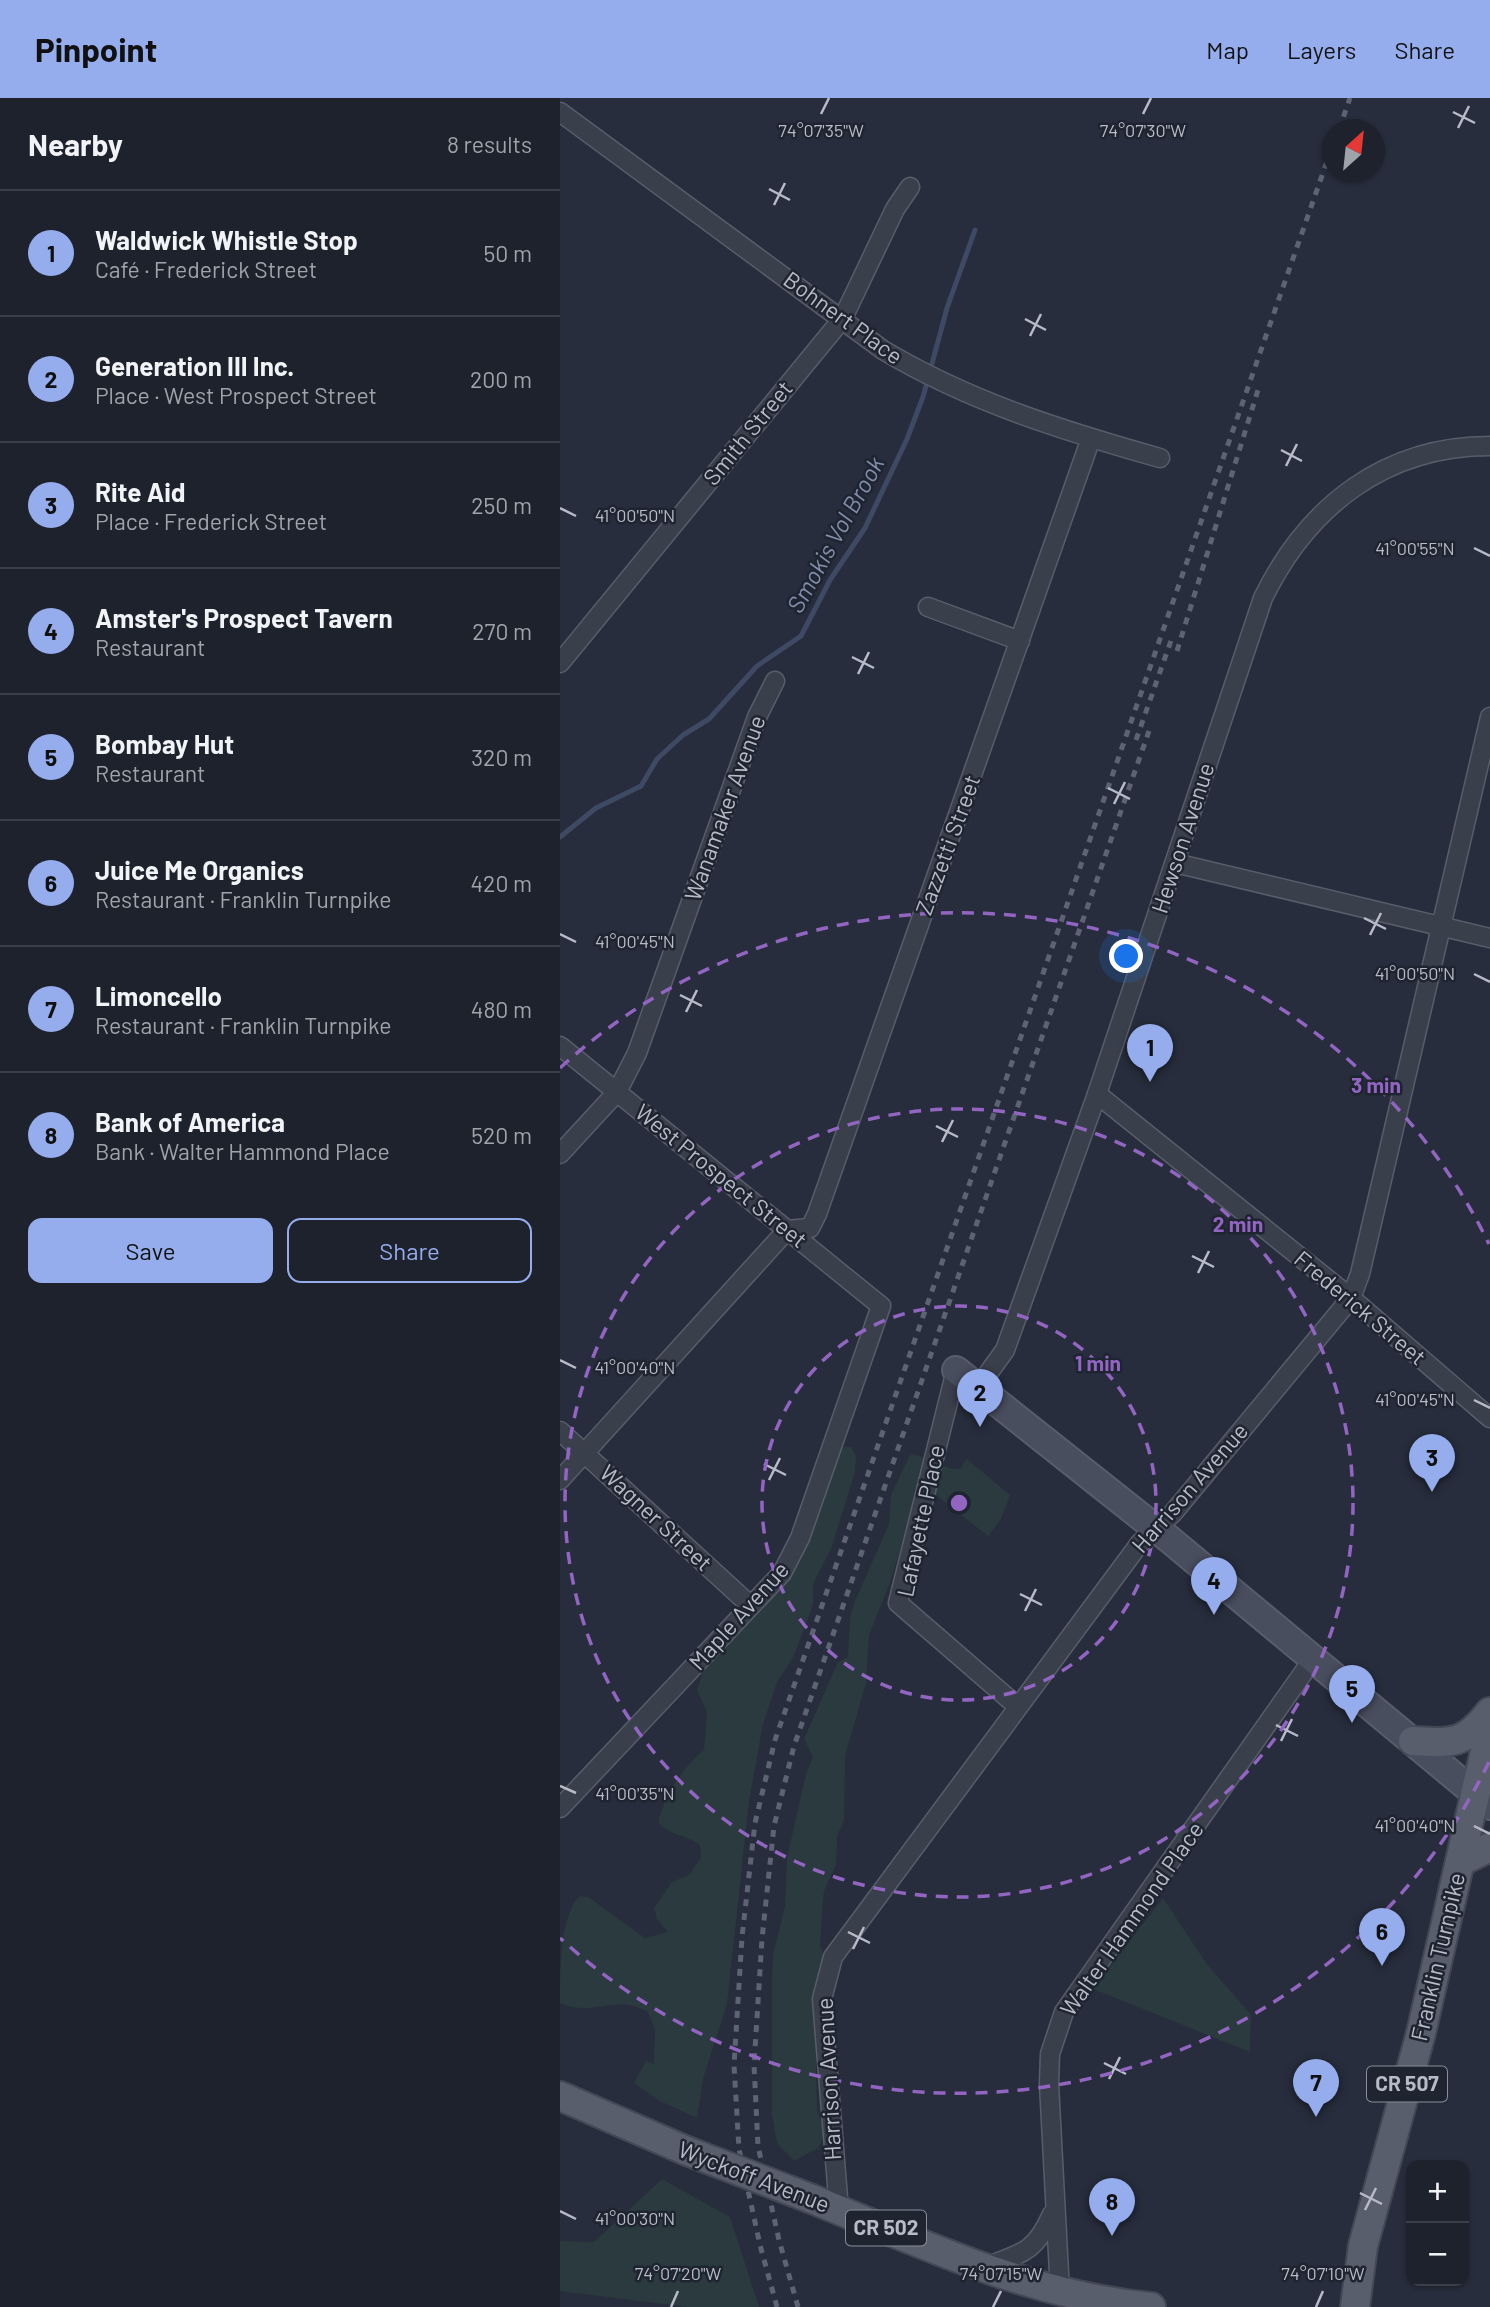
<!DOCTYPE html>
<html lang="en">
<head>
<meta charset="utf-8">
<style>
	:root { --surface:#1d222d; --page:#2a2f39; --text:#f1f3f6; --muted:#a0a4aa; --line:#3b3f49; --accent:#95aced }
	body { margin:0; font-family:Barlow,sans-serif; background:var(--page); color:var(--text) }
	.controls { position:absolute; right:21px; bottom:21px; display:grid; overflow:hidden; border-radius:14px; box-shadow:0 2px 5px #0004 }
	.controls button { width:63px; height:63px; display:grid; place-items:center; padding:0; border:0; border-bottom:2px solid var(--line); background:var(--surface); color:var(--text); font:35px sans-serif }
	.compass { position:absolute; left:762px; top:21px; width:63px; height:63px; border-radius:50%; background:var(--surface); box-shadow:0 2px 5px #0004; rotate:27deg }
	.you { position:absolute; left:567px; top:859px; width:24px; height:24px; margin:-18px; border:5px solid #fff; border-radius:50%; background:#1a73e8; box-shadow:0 0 0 10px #1a73e833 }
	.badge { display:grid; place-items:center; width:46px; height:46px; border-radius:50%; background:var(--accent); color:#111; font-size:23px; font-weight:700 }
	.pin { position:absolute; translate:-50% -58px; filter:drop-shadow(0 2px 4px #0008) }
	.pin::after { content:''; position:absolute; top:37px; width:24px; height:21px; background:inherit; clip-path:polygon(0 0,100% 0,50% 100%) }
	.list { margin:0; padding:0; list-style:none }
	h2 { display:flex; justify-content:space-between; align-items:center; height:91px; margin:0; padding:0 28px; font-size:30px }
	h2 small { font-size:23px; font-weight:400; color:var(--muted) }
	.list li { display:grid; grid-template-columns:46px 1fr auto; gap:21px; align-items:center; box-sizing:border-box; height:126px; padding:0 28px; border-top:2px solid var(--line) }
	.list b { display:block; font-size:26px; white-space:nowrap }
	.list p { margin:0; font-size:23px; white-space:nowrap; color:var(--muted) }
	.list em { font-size:23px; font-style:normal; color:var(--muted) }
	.actions { display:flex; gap:14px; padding:21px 28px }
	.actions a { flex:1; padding:16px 0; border:2px solid var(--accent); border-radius:14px; text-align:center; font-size:24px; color:var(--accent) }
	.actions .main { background:var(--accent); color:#111 }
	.map { position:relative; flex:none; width:930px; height:2209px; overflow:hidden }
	header { display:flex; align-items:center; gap:42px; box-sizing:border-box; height:98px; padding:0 35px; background:var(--accent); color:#111 }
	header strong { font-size:33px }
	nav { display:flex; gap:38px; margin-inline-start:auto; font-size:24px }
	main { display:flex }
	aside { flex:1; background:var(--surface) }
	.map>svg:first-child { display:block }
	.green { fill:#2a3a3e }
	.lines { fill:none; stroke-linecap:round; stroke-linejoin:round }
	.stream { stroke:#3e4963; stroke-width:5 }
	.street-casing { stroke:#585d6a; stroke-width:21 }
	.secondary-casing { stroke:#585d6a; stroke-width:30 }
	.primary-casing { stroke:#434855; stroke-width:32 }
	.street { stroke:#3a3f4c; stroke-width:18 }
	.secondary { stroke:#494e5f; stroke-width:26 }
	.primary { stroke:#595e6c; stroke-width:28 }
	.rail { stroke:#5d6373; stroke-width:5; stroke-dasharray:7 7; stroke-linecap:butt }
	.primary-bridge-casing { stroke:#434855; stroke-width:32; stroke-linecap:butt }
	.primary-bridge { stroke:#595e6c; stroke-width:28 }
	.ticks { fill:none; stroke:#b6bbc7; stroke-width:2.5 }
	.ring { fill:none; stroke:#9365c2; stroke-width:3.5; stroke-dasharray:12 9 }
	.labels { text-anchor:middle; stroke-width:5; stroke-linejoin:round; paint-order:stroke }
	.shield { fill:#1f2431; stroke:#898e9a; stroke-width:2 }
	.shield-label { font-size:21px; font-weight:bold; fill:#b6bbc7 }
	.street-label { font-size:23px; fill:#b6bbc7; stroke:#1f2431 }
	.water-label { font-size:24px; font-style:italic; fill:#818eac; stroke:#1f2431 }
	.ticks-label { font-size:18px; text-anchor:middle; fill:#b6bbc7; stroke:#1f2431; stroke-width:5; stroke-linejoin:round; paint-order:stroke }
	.centre { fill:#9365c2; stroke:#1f2431; stroke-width:3.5 }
	.ring-label { font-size:21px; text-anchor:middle; font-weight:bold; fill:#9365c2; stroke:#1f2431; stroke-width:5; stroke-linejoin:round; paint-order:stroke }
</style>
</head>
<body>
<header>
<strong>Pinpoint</strong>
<nav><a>Map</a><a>Layers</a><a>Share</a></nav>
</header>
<main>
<aside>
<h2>Nearby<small>8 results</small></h2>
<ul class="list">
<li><span class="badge">1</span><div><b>Waldwick Whistle Stop</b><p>Café · Frederick Street</p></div><em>50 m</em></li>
<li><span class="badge">2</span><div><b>Generation III Inc.</b><p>Place · West Prospect Street</p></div><em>200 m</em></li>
<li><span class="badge">3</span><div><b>Rite Aid</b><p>Place · Frederick Street</p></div><em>250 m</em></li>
<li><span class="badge">4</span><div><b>Amster's Prospect Tavern</b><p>Restaurant</p></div><em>270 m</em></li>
<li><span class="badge">5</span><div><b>Bombay Hut</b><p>Restaurant</p></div><em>320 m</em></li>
<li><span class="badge">6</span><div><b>Juice Me Organics</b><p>Restaurant · Franklin Turnpike</p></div><em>420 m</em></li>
<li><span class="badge">7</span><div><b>Limoncello</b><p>Restaurant · Franklin Turnpike</p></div><em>480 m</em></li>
<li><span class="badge">8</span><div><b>Bank of America</b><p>Bank · Walter Hammond Place</p></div><em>520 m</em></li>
</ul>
<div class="actions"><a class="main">Save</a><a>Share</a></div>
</aside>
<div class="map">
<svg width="930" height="2209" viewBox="0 0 930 2209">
	<rect width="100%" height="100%" fill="#272d3c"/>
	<g class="green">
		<path d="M279,1349H291L296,1358L295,1374L271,1451L253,1486V1507L234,1558L217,1584L203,1626L189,1703L167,1906L143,1981L137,2020L100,2003L74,1985L86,1963L94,1966L95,1931L88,1914C55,1895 32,1920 0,1905C0,1876 0,1814 20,1798L28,1799L85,1840L108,1834L97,1821L94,1810L112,1784L129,1777L141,1760L140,1747C125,1736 110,1738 98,1724C107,1693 120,1673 144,1652L147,1614L137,1592L146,1564L208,1496Z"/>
		<path d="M354,1356L392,1371H400L407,1361L450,1397L441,1421L428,1438L377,1398L348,1424L331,1482L309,1537L306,1585L285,1658L284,1722L277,1738L276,1767L264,1793L262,1815L260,1847L266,1863L256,1965L257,2013L264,2030V2039L258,2050L234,2063L217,2045L212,2016V1879L213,1857L225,1808L227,1760L246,1676L253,1659L244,1641L278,1564L288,1559L290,1519L295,1503L329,1426L331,1397L350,1357Z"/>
		<path d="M603,1800L646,1865L691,1917L690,1954L533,1891Z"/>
		<path d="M102,2081L170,2119L199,2209H127L0,2193V2143L34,2144Z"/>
	</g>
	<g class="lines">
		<path class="stream" d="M0,739L36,710L81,688L97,661L123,637L149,621L197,568L241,538L270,482L305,430L347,341L363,299L387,210L415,132"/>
		<defs>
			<g id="street">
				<path d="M0,14L323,252C410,304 504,333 600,360"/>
				<path d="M368,509L460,543"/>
				<path d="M0,565L283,220L335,111L350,89"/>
				<path d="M615,765L930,840"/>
				<path d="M0,948L321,1208L240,1440L222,1475L0,1710"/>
				<path d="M537,996L791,1200L930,1320"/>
				<path d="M0,1056L57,994L77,955L197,619L215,583"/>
				<path d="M227,1132L250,1130L257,1116L531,340"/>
				<path d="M396,1272L338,1505L457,1608"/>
				<path d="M419,1288L445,1252L537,996L703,500C748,408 825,348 930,348"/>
				<path d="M0,1333L191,1508"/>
				<path d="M0,1382L227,1132"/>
				<path d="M279,2112L262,1901L273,1859L580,1445L613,1415L791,1200L800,1176L930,619"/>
				<path d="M425,2169C462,2155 475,2155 492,2116"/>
				<path d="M500,2194L489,1986L490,1956L504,1914L753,1561"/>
			</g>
			<path id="secondary" d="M396,1272L609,1441L930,1708"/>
			<g id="primary">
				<path d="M853,1643C893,1645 904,1647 930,1614"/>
				<path d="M900,1764L930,1749"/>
				<path d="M0,1998L127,2053"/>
				<path d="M252,2101C362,2146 473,2198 591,2209"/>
				<path d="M795,2209L803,2148L861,1935L930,1631"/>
			</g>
		</defs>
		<use href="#street" class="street-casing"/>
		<use href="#secondary" class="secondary-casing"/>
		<use href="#primary" class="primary-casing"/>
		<use href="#street" class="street"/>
		<use href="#secondary" class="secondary"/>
		<use href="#primary" class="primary"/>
		<g class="rail">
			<path d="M779,32L790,0"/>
			<path d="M617,553L698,292"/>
			<path d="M576,642L613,537"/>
			<path d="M217,2209L200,2147L179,2051L174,1967L182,1839L195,1725L215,1642L772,49"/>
			<path d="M238,2209L219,2142L198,2048L194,1967L202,1841L214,1728L234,1648L589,633"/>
		</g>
		<defs>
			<path id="primary-bridge" d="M127,2053L252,2101"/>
		</defs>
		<use href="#primary-bridge" class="primary-bridge-casing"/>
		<use href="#primary-bridge" class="primary-bridge"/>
	</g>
	<path class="ticks" d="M893,14L915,25M261,16L269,0M583,16L591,0M898,30L909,8M209,91L230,102M214,107L225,85M465,221L486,232M470,238L481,216M721,352L742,363M726,368L737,346M0,410L16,418M914,450L930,458M292,559L314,570M298,576L309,554M548,690L570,701M554,706L565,684M804,820L826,831M0,836L16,844M810,837L821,815M914,876L930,884M120,897L142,908M126,914L137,892M376,1028L398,1039M382,1044L393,1022M632,1158L654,1169M638,1175L649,1153M0,1262L16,1270M914,1302L930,1310M204,1366L226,1377M209,1382L220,1360M460,1496L482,1507M465,1513L476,1491M716,1627L738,1638M721,1643L732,1621M0,1688L16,1695M914,1728L930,1736M288,1834L310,1845M293,1851L304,1829M544,1965L566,1976M549,1981L560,1959M800,2095L822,2106M805,2112L816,2090M0,2113L16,2121M111,2209L118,2193M433,2209L441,2193M756,2209L763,2193"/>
	<g class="ring">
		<circle cx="399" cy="1405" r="197"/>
		<circle cx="399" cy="1405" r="394"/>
		<path d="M929 1664A590 590 0 0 1 0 1840M0 970A590 590 0 0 1 929 1146"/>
	</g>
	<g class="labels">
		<g class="shield">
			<rect x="807" y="1968.5" width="80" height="35" rx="5"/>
			<rect x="286" y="2112.5" width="80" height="35" rx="5"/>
		</g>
		<g class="shield-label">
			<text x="847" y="1993">CR 507</text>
			<text x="326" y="2137">CR 502</text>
		</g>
		<g class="street-label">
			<text transform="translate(283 220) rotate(36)" y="8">Bohnert Place</text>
			<text transform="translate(188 335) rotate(-51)" y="8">Smith Street</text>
			<text transform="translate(165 710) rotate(-70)" y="8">Wanamaker Avenue</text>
			<text transform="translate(623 740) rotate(-72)" y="8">Hewson Avenue</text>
			<text transform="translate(388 747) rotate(-70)" y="8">Zazzetti Street</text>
			<text transform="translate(161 1078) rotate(39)" y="8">West Prospect Street</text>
			<text transform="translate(800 1210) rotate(40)" y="8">Frederick Street</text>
			<text transform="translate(630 1390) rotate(-49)" y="8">Harrison Avenue</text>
			<text transform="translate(96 1420) rotate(43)" y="8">Wagner Street</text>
			<text transform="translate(361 1423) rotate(-78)" y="8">Lafayette Place</text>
			<text transform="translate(179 1518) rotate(-48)" y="8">Maple Avenue</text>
			<text transform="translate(572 1821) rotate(-55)" y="8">Walter Hammond Place</text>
			<text transform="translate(878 1859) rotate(-77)" y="8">Franklin Turnpike</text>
			<text transform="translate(269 1981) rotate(-93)" y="8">Harrison Avenue</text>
			<text transform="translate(194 2079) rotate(21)" y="8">Wyckoff Avenue</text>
		</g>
		<g class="water-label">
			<text transform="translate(276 437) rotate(-61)" y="8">Smokis Vol Brook</text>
		</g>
	</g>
	<g class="ticks-label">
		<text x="261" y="39">74°07'35"W</text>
		<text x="583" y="39">74°07'30"W</text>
		<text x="75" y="424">41°00'50"N</text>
		<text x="855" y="457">41°00'55"N</text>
		<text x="75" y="850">41°00'45"N</text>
		<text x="855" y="882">41°00'50"N</text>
		<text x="75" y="1276">41°00'40"N</text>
		<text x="855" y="1308">41°00'45"N</text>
		<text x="75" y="1702">41°00'35"N</text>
		<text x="855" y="1734">41°00'40"N</text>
		<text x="75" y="2127">41°00'30"N</text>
		<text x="118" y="2182">74°07'20"W</text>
		<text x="441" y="2182">74°07'15"W</text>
		<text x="763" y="2182">74°07'10"W</text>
	</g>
	<circle cx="399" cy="1405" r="10" class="centre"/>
	<g class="ring-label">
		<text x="816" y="995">3 min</text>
		<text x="678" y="1134">2 min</text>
		<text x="538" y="1273">1 min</text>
	</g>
</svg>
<div class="controls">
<button>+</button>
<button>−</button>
</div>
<svg class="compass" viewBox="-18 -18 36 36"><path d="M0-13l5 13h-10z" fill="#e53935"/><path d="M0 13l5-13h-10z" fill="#a0a4aa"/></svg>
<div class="you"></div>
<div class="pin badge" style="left:590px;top:984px">1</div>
<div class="pin badge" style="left:420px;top:1329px">2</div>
<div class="pin badge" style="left:872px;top:1394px">3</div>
<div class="pin badge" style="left:654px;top:1517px">4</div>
<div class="pin badge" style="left:792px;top:1625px">5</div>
<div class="pin badge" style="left:822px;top:1868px">6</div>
<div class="pin badge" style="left:756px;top:2019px">7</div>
<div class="pin badge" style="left:552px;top:2138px">8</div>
</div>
</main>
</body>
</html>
